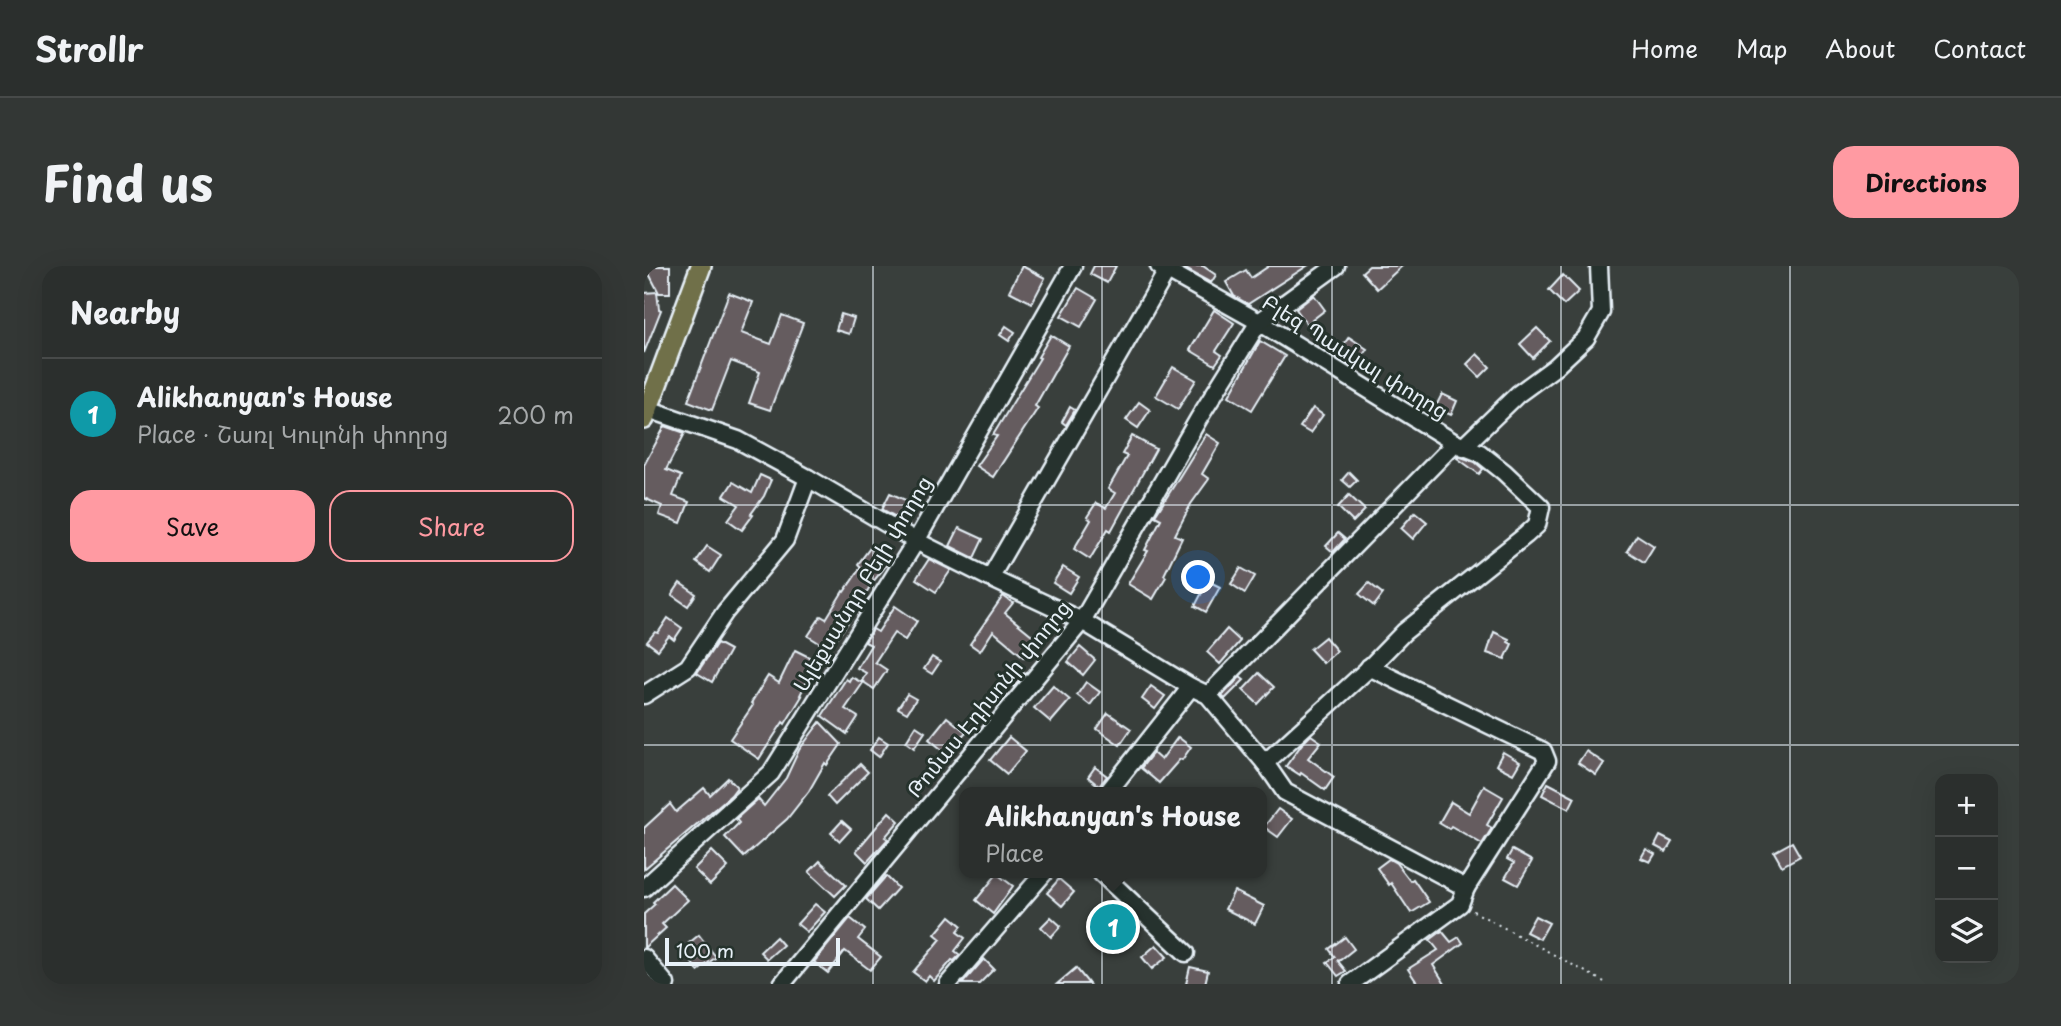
<!DOCTYPE html>
<html lang="en">
<head>
<meta charset="utf-8">
<style>
	:root { --surface:#2b2f2d; --page:#333735; --text:#f1f3f6; --muted:#a6a9aa; --line:#474a49; --accent:#ff9aa2 }
	body { margin:0; font-family:"Playpen Sans","Noto Sans Armenian",sans-serif; background:var(--page); color:var(--text) }
	.controls { position:absolute; right:21px; bottom:21px; display:grid; overflow:hidden; border-radius:14px; box-shadow:0 7px 28px #0002 }
	.controls button { width:63px; height:63px; display:grid; place-items:center; padding:0; border:0; border-bottom:2px solid var(--line); background:var(--surface); color:var(--text); font:35px sans-serif }
	.scale { position:absolute; left:21px; bottom:18px; width:175px; box-sizing:border-box; padding-left:7px; border:4px solid #e8f1f8; border-top:0; font-size:19px; line-height:24px; white-space:nowrap; color:#e8f1f8; -webkit-text-stroke:5px #26332d; paint-order:stroke }
	.you { position:absolute; left:555px; top:312px; width:24px; height:24px; margin:-18px; border:5px solid #fff; border-radius:50%; background:#1a73e8; box-shadow:0 0 0 10px #1a73e833 }
	.badge { display:grid; place-items:center; width:46px; height:46px; border-radius:50%; background:var(--accent); color:#fff; font-size:23px; font-weight:700 }
	.pin { position:absolute; translate:-50% -50%; border:4px solid #fff; box-shadow:0 2px 7px #0006 }
	.popup { position:absolute; left:315px; top:521px; width:308px; height:91px; box-sizing:border-box; display:grid; place-content:center; border-radius:14px; background:var(--surface); filter:drop-shadow(0 2px 5px #0005); font-size:23px; white-space:nowrap; color:var(--muted) }
	.popup b { font-size:26px; color:var(--text) }
	.popup::after { content:''; position:absolute; left:50%; top:100%; margin-left:-14px; border:14px solid transparent; border-top-color:var(--surface) }
	.list { margin:0; padding:0; list-style:none }
	h2 { display:flex; justify-content:space-between; align-items:center; height:91px; margin:0; padding:0 28px; font-size:30px }
	h2 small { font-size:23px; font-weight:400; color:var(--muted) }
	.list li { display:grid; grid-template-columns:46px 1fr auto; gap:21px; align-items:center; box-sizing:border-box; height:112px; padding:0 28px; border-top:2px solid var(--line) }
	.list b { display:block; font-size:26px; white-space:nowrap }
	.list p { margin:0; font-size:23px; white-space:nowrap; color:var(--muted) }
	.list em { font-size:23px; font-style:normal; color:var(--muted) }
	.actions { display:flex; gap:14px; padding:21px 28px }
	.actions a { flex:1; padding:16px 0; border:2px solid var(--accent); border-radius:21px; text-align:center; font-size:24px; color:var(--accent) }
	.actions .main { background:var(--accent); color:#111 }
	.icon { flex:none; width:38px; height:38px; fill:none; stroke:currentColor; stroke-width:2; stroke-linecap:round; stroke-linejoin:round }
	.map { position:relative; flex:none; width:1375px; height:718px; overflow:hidden; border-radius:21px }
	header { display:flex; align-items:center; gap:42px; box-sizing:border-box; height:98px; padding:0 35px; background:var(--surface); border-bottom:2px solid var(--line) }
	header strong { font-size:33px }
	nav { display:flex; gap:38px; margin-inline-start:auto; font-size:24px }
	.intro { display:flex; align-items:center; justify-content:space-between; box-sizing:border-box; height:168px; padding:0 42px }
	h1 { margin:0; font-size:49px }
	.button { padding:18px 32px; border-radius:21px; background:var(--accent); color:#111; font-size:24px; font-weight:700 }
	main { display:flex; gap:42px; padding:0 42px }
	aside { flex:1; background:var(--surface); border-radius:21px; box-shadow:0 7px 28px #0002 }
	.map>svg:first-child { display:block }
	.building { fill:#655b5f; stroke:#e8f1f8; stroke-width:2 }
	.lines { fill:none; stroke-linecap:round; stroke-linejoin:round }
	.minor-casing { stroke:#e8f1f8; stroke-width:21 }
	.major-casing { stroke:#e8f1f8; stroke-width:24 }
	.path { stroke:#e8f1f8; stroke-width:2; stroke-dasharray:2 5; stroke-linecap:butt }
	.minor { stroke:#26332d; stroke-width:16 }
	.major { stroke:#70704a; stroke-width:19 }
	.grid { fill:none; stroke:#e8f1f8; stroke-width:2; stroke-opacity:0.55 }
	.labels { text-anchor:middle; stroke-width:6; stroke-linejoin:round; paint-order:stroke }
	.street-label { font-size:21px; fill:#e8f1f8; stroke:#26332d }
</style>
</head>
<body>
<header>
<strong>Strollr</strong>
<nav><a>Home</a><a>Map</a><a>About</a><a>Contact</a></nav>
</header>
<div class="intro"><h1>Find us</h1><a class="button">Directions</a></div>
<main>
<aside>
<h2>Nearby<small></small></h2>
<ul class="list">
<li><span class="badge" style="background:#0f9aa8">1</span><div><b>Alikhanyan's House</b><p>Place · Շառլ Կուլոնի փողոց</p></div><em>200 m</em></li>
</ul>
<div class="actions"><a class="main">Save</a><a>Share</a></div>
</aside>
<div class="map">
<svg width="1375" height="718" viewBox="0 0 1375 718">
	<rect width="100%" height="100%" fill="#393f3c"/>
	<filter id="ink" filterUnits="userSpaceOnUse"><feTurbulence type="fractalNoise" baseFrequency=".0143" numOctaves="2"/><feDisplacementMap in="SourceGraphic" scale="14" xChannelSelector="R" yChannelSelector="G"/><feConvolveMatrix kernelMatrix="1 2 1 2 8 2 1 2 1" color-interpolation-filters="sRGB"/></filter>
	<g filter="url(#ink)">
		<g class="building">
			<path d="M1,0H26V27H15Z"/>
			<path d="M378,0L401,12L388,37L365,25Z"/>
			<path d="M450,0H472L463,17L446,8Z"/>
			<path d="M536,0H559L572,9L567,17Z"/>
			<path d="M625,0H663L604,38L590,30L582,16L602,4L607,12Z"/>
			<path d="M725,0H758L733,23L718,6Z"/>
			<path d="M919,9L935,25L920,39L905,24Z"/>
			<path d="M434,22L453,33L437,61L417,50Z"/>
			<path d="M13,26L15,43L17,44L0,87V27Z"/>
			<path d="M85,27L109,36L97,67L127,78L138,49L159,57L126,144L105,137L116,106L87,95L68,144L44,135Z"/>
			<path d="M670,29L681,44L663,58L652,43Z"/>
			<path d="M570,44L590,57L572,85L578,89L571,99L546,84Z"/>
			<path d="M197,48L210,52L205,68L192,64Z"/>
			<path d="M362,60L371,66L365,75L356,69Z"/>
			<path d="M893,62L906,75L889,92L876,78Z"/>
			<path d="M407,69L425,80L391,140L394,142L349,211L332,200L353,170L349,169L396,92L394,91Z"/>
			<path d="M705,71L723,83L710,102L692,90Z"/>
			<path d="M616,75L641,90L608,144L585,130Z"/>
			<path d="M833,88L846,101L836,111L823,98Z"/>
			<path d="M529,101L552,114L534,143L512,130Z"/>
			<path d="M798,128L813,135L807,149L791,142Z"/>
			<path d="M495,136L506,144L494,162L482,154Z"/>
			<path d="M426,141L431,144L422,159L418,156Z"/>
			<path d="M669,142L679,149L666,167L656,161Z"/>
			<path d="M21,160L41,167L22,204L37,210L29,230L45,236L37,257L15,249L18,240L0,232V199Z"/>
			<path d="M562,168L576,177L558,208L565,213L547,238L531,269L538,272L520,309L522,311L509,333L484,318L504,285L501,284L517,253L511,250Z"/>
			<path d="M488,170L512,183L467,265L464,263L446,293L430,283L447,254L443,251L452,237L462,242L471,227L464,223L483,190L478,188Z"/>
			<path d="M814,190L831,196L839,203L835,208L813,192Z"/>
			<path d="M705,206L713,214L706,221L698,214Z"/>
			<path d="M116,209L127,214L120,230L107,248L109,249L98,264L84,254L95,239L80,230L89,216L108,227Z"/>
			<path d="M246,227L270,238L261,256L238,243Z"/>
			<path d="M705,229L721,244L709,256L694,241Z"/>
			<path d="M771,246L783,256L769,273L757,262Z"/>
			<path d="M315,262L339,273L330,292L306,280Z"/>
			<path d="M694,267L701,273L689,286L682,280Z"/>
			<path d="M993,269L1010,280L1000,296L983,285Z"/>
			<path d="M63,280L77,289L66,306L52,296Z"/>
			<path d="M226,282L245,296L228,317L208,351L185,383L164,370L177,350L182,353L199,325L200,326L217,301L214,298Z"/>
			<path d="M285,293L307,304L292,326L272,313Z"/>
			<path d="M419,301L435,311L425,327L409,317Z"/>
			<path d="M597,302L611,310L601,327L587,318Z"/>
			<path d="M564,315L576,321L562,346L551,340Z"/>
			<path d="M36,317L52,328L44,340L28,329Z"/>
			<path d="M725,317L739,328L730,340L715,328Z"/>
			<path d="M359,330L369,337L361,347L394,374L380,391L349,365L336,385L326,378Z"/>
			<path d="M251,340L273,355L261,374L250,367L231,396L243,404L230,423L218,415L222,407L213,402L227,379L221,376L229,363L234,366Z"/>
			<path d="M24,352L38,362L30,374L25,370L14,384L3,376L11,366L14,367Z"/>
			<path d="M583,363L596,375L576,398L563,386Z"/>
			<path d="M850,366L865,373L864,376L868,378L861,393L843,387Z"/>
			<path d="M681,371L693,385L679,397L666,383Z"/>
			<path d="M73,377L86,384L68,416L53,407Z"/>
			<path d="M436,381L451,394L439,409L424,396Z"/>
			<path d="M151,384L173,395L156,429L158,430L141,458L139,456L115,493L86,473L109,439L107,437L124,410L135,417Z"/>
			<path d="M288,391L296,396L288,408L280,403Z"/>
			<path d="M376,404L381,408L370,421L365,417Z"/>
			<path d="M615,407L630,421L614,438L599,424Z"/>
			<path d="M207,411L219,417L201,443L214,451L203,468L178,450L202,413L205,415Z"/>
			<path d="M596,411L600,414L581,433L578,430Z"/>
			<path d="M442,416L456,426L446,439L433,429Z"/>
			<path d="M409,420L426,434L407,456L390,442Z"/>
			<path d="M507,420L521,430L511,443L498,433Z"/>
			<path d="M263,428L272,433L263,447L254,442Z"/>
			<path d="M464,447L487,463L476,479L453,463Z"/>
			<path d="M303,451L322,466L302,487L285,473Z"/>
			<path d="M176,456L197,478L196,480L183,499L181,497L165,525L143,553L100,591L81,571L95,557L92,553L114,533L120,540L142,512L155,484Z"/>
			<path d="M272,460L281,466L270,482L262,476Z"/>
			<path d="M667,469L677,476L664,492L690,511L681,524L657,507L656,509L642,500L658,478Z"/>
			<path d="M235,471L244,477L235,491L226,484Z"/>
			<path d="M365,471L382,485L363,508L346,494Z"/>
			<path d="M534,471L547,481L538,494L536,493L515,517L497,502L509,487L517,494Z"/>
			<path d="M942,485L960,497L952,509L934,497Z"/>
			<path d="M859,486L876,496L869,508L852,499Z"/>
			<path d="M216,498L224,506L191,539L183,530Z"/>
			<path d="M451,501L463,510L455,520L444,511Z"/>
			<path d="M84,512L93,521L87,529L0,603V562L26,538L32,546L60,522L66,529Z"/>
			<path d="M904,517L931,531L925,543L898,529Z"/>
			<path d="M840,520L859,531L843,559L848,562L838,578L807,560L805,563L795,557L807,536L825,547Z"/>
			<path d="M634,543L648,553L634,571L620,561Z"/>
			<path d="M245,546L255,555L241,571L244,573L223,596L212,585Z"/>
			<path d="M198,555L207,563L196,575L187,567Z"/>
			<path d="M1016,570L1028,576L1022,586L1011,580Z"/>
			<path d="M1148,576L1156,590L1138,600L1130,586Z"/>
			<path d="M1002,583L1011,588L1006,596L997,592Z"/>
			<path d="M868,584L888,595L874,619L861,612L870,597L863,593Z"/>
			<path d="M68,585L84,601L66,619L50,603Z"/>
			<path d="M745,593L752,597L766,615L769,613L785,636L767,647L747,617L745,619L733,602Z"/>
			<path d="M176,595L202,619L191,630L165,606Z"/>
			<path d="M353,608L369,620L349,648L332,634Z"/>
			<path d="M242,610L254,622L234,644L222,633Z"/>
			<path d="M415,613L430,626L418,640L403,627Z"/>
			<path d="M28,618L44,634L18,658L22,662L0,682V648L11,638L9,636Z"/>
			<path d="M590,625L620,640L611,658L581,643Z"/>
			<path d="M171,638L181,646L163,666L153,658Z"/>
			<path d="M467,649L481,662L470,674L456,661Z"/>
			<path d="M306,650L318,660L313,666L321,672L311,685L316,689L310,695L308,694L290,715L285,710L281,715L269,706L297,673L291,668Z"/>
			<path d="M891,650L905,657L896,673L882,666Z"/>
			<path d="M407,651L417,660L407,671L397,661Z"/>
			<path d="M206,652L221,664L214,673L237,691L226,704L201,685L184,707L170,696Z"/>
			<path d="M798,665L807,676L815,671L819,677L789,699L801,718H774L764,703L794,684L786,674Z"/>
			<path d="M55,669L72,691L54,705L48,697L56,691L45,677Z"/>
			<path d="M132,671L139,679L123,693L116,686Z"/>
			<path d="M701,671L710,683L695,695L693,694L702,705L694,710L683,696L691,691L685,683Z"/>
			<path d="M512,679L523,691L508,703L498,691Z"/>
			<path d="M340,693L350,703L335,718H318Z"/>
			<path d="M546,701L564,705L561,718H542Z"/>
			<path d="M432,702L445,718H413Z"/>
		</g>
		<g class="lines">
			<defs>
				<g id="minor">
					<path d="M515,0L615,56L811,177L836,187L860,206L897,241L893,259L882,269L760,366L723,404L621,497"/>
					<path d="M4,143L94,174L164,212L272,275L346,312L438,355L547,421L564,429L621,497L641,526L822,622L816,638L706,718"/>
					<path d="M819,181L874,128L911,101L942,72L957,46L955,0"/>
					<path d="M346,312L523,5"/>
					<path d="M725,401L899,485L903,495L822,622"/>
					<path d="M0,429L44,401L81,346L141,274L164,212"/>
					<path d="M564,429L811,177"/>
					<path d="M464,526L547,421"/>
					<path d="M457,607L542,687"/>
					<path d="M0,622L127,507L272,275L429,0"/>
					<path d="M0,692L22,718"/>
					<path d="M138,718L438,355L555,152L615,56L692,0"/>
					<path d="M304,718L400,607"/>
				</g>
				<path id="major" d="M0,153L57,0"/>
			</defs>
			<use href="#minor" class="minor-casing"/>
			<use href="#major" class="major-casing"/>
			<path class="path" d="M829,645L964,718"/>
			<use href="#minor" class="minor"/>
			<use href="#major" class="major"/>
		</g>
	</g>
	<path class="grid" d="M229,0V718M458,0V718M688,0V718M917,0V718M1146,0V718M0,239H1375M0,479H1375"/>
	<g class="labels">
		<g class="street-label">
			<text transform="translate(711 91) rotate(32)" y="7">Բլեզ Պասկալ փողոց</text>
			<text transform="translate(219 318) rotate(-59)" y="7">Ալեքսանդր Բելի փողոց</text>
			<text transform="translate(345 433) rotate(-51)" y="7">Թոմաս Էդիսոնի փողոց</text>
		</g>
	</g>
</svg>
<div class="controls">
<button>+</button>
<button>−</button>
<button><svg class="icon" aria-label="layers" viewBox="0 0 24 24"><path d="M12 4l9 5-9 5-9-5zM3 14l9 5 9-5"/></svg></button>
</div>
<div class="scale">100 m</div>
<div class="you"></div>
<div class="pin badge" style="left:469px;top:661px;background:#0f9aa8">1</div>
<div class="popup"><b>Alikhanyan's House</b>Place</div>
</div>
</main>
</body>
</html>
